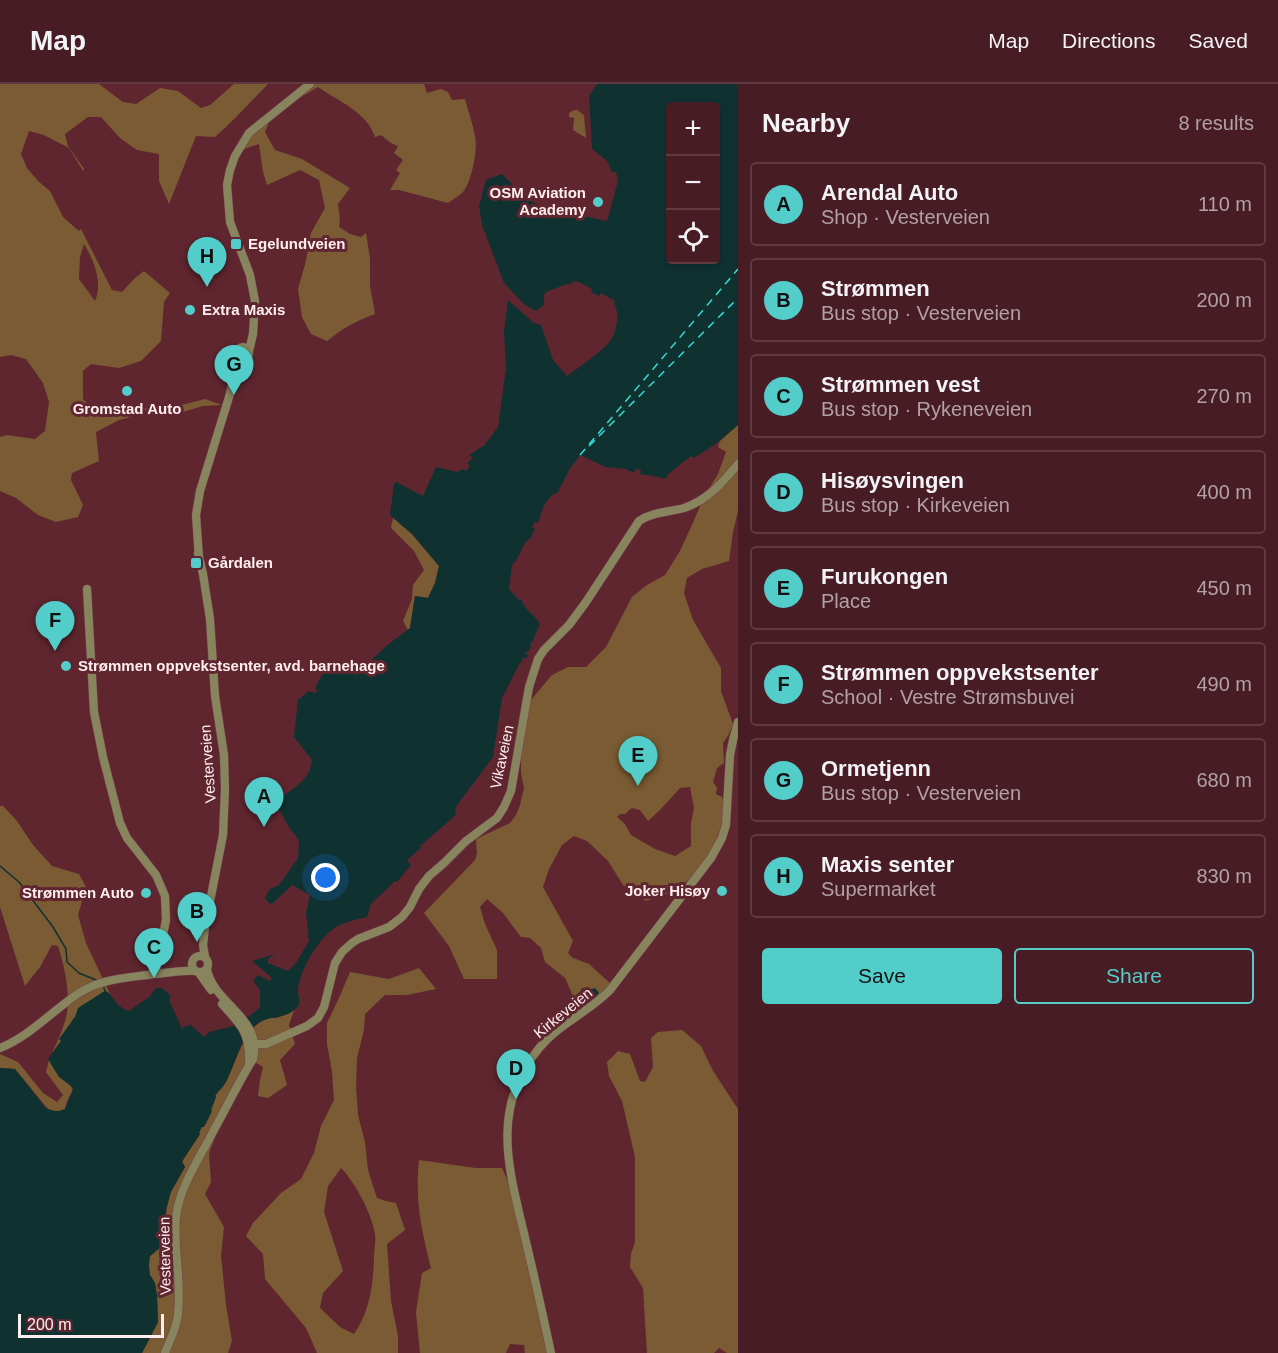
<!DOCTYPE html>
<html lang="en">
<head>
<meta charset="utf-8">
<style>
	:root { --surface:#481c24; --page:#4f252c; --text:#f1f3f6; --muted:#b1a1a6; --line:#603a41; --accent:#53cdc9 }
	body { margin:0; font-family:Helvetica,sans-serif; background:var(--page); color:var(--text) }
	.controls { position:absolute; right:18px; top:18px; display:grid; overflow:hidden; border-radius:6px; box-shadow:0 3px 9px #0003 }
	.controls button { width:54px; height:54px; display:grid; place-items:center; padding:0; border:0; border-bottom:2px solid var(--line); background:var(--surface); color:var(--text); font:30px sans-serif }
	.scale { position:absolute; left:18px; bottom:15px; width:146px; box-sizing:border-box; padding-left:6px; border:3px solid #feeef0; border-top:0; font-size:16px; line-height:21px; white-space:nowrap; color:#feeef0; -webkit-text-stroke:4px #602630; paint-order:stroke }
	.you { position:absolute; left:326px; top:794px; width:21px; height:21px; margin:-15px; border:4px solid #fff; border-radius:50%; background:#1a73e8; box-shadow:0 0 0 9px #1a73e833 }
	.badge { display:grid; place-items:center; width:39px; height:39px; border-radius:50%; background:var(--accent); color:#111; font-size:20px; font-weight:700 }
	.pin { position:absolute; translate:-50% -50px; filter:drop-shadow(0 2px 3px #0008) }
	.pin::after { content:''; position:absolute; top:32px; width:21px; height:18px; background:inherit; clip-path:polygon(0 0,100% 0,50% 100%) }
	.list { margin:0; padding:0; list-style:none }
	h2 { display:flex; justify-content:space-between; align-items:center; height:78px; margin:0; padding:0 24px; font-size:26px }
	h2 small { font-size:20px; font-weight:400; color:var(--muted) }
	.list li { display:grid; grid-template-columns:39px 1fr auto; gap:18px; align-items:center; box-sizing:border-box; height:84px; margin:0 12px 12px; padding:0 12px; border:2px solid var(--line); border-radius:6px }
	.list b { display:block; font-size:22px; white-space:nowrap }
	.list p { margin:0; font-size:20px; white-space:nowrap; color:var(--muted) }
	.list em { font-size:20px; font-style:normal; color:var(--muted) }
	.actions { display:flex; gap:12px; padding:18px 24px }
	.actions a { flex:1; padding:14px 0; border:2px solid var(--accent); border-radius:6px; text-align:center; font-size:21px; color:var(--accent) }
	.actions .main { background:var(--accent); color:#111 }
	.icon { flex:none; width:33px; height:33px; fill:none; stroke:currentColor; stroke-width:2; stroke-linecap:round; stroke-linejoin:round }
	.map { position:relative; flex:none; width:738px; height:1269px; overflow:hidden }
	header { display:flex; align-items:center; gap:36px; box-sizing:border-box; height:84px; padding:0 30px; background:var(--surface); border-bottom:2px solid var(--line) }
	header strong { font-size:28px }
	nav { display:flex; gap:33px; margin-inline-start:auto; font-size:21px }
	main { display:flex }
	aside { flex:1; background:var(--surface) }
	.map>svg:first-child { display:block }
	.green { fill:#7a5b33; fill-rule:evenodd }
	.water { fill:#0f3231; fill-rule:evenodd }
	.lines { fill:none; stroke-linecap:round; stroke-linejoin:round }
	.stream { stroke:#0f3231; stroke-width:1.5 }
	.ferry { stroke:#34dbd5; stroke-width:1.5; stroke-dasharray:8 6; stroke-linecap:butt }
	.major-casing { stroke:#744650; stroke-width:9 }
	.major { stroke:#88855e; stroke-width:8 }
	.poi-dot { fill:#53cdc9; stroke:#602630; stroke-width:2 }
	.labels { text-anchor:middle; stroke-width:6; stroke-linejoin:round; paint-order:stroke }
	.poi-label { font-size:15px; font-weight:bold; fill:#feeef0; stroke:#602630; text-anchor:start }
	.street-label { font-size:15px; fill:#feeef0; stroke:#602630 }
</style>
</head>
<body>
<header>
<strong>Map</strong>
<nav><a>Map</a><a>Directions</a><a>Saved</a></nav>
</header>
<main>
<div class="map">
<svg width="738" height="1269" viewBox="0 0 738 1269">
	<rect width="100%" height="100%" fill="#602630"/>
	<g class="green">
		<path d="M0,0H99L123,18L136,20L160,4L178,7L201,24L210,21L234,0H268C250,18 234,37 215,53L196,52L169,120L159,97V70L137,66L120,54L101,33H88L65,50L68,62L84,85L83,87L69,64L44,51L29,47L21,70L27,84L38,97L50,107L63,133L79,147L81,145L112,206L122,208L135,194L144,187L170,209L164,218L161,257L141,277L119,284L91,280L83,287V315L92,326L174,323L205,315L222,321L203,322L176,330L147,329L119,336L96,348L99,377L72,389L71,396L83,421L78,433L56,438L38,431L16,414L0,407V353L7,351L35,355L45,347L49,318L43,299L26,275L11,271L0,273ZM84,160C94,176 103,199 95,217L79,195L80,173Z"/>
		<path d="M307,0H424L427,9L441,5L448,8L452,16L465,15C468,27 473,40 475,52C478,65 472,97 463,108C459,112 453,115 448,119L399,106H390L400,89L396,86L403,76L394,69L398,62L391,59L381,51L375,53C367,28 338,17 318,3L294,17L271,33L265,48L275,66L302,75L350,104L338,120L340,135L339,143L350,150L361,153L366,149L370,174V202L375,230C356,237 343,244 327,257L311,250L302,233L298,205L306,177L311,149L325,124L319,96L300,86L267,101L263,88L259,60L238,67V58Z"/>
		<path d="M574,26H577L584,31L586,54L573,46L574,34L569,33V29Z"/>
		<path d="M738,341V427L733,448L729,477L702,485L687,494L684,509L693,536L721,584V607L733,640L729,650L723,659L724,679L717,684L713,698L717,704L716,710L722,713C731,734 708,778 692,793C678,806 664,811 646,817L623,801L608,777L587,757L574,752L562,761L549,785L543,803L573,857L568,869L573,874L589,880L611,900L593,917L578,923L565,894L545,878L541,864L530,854L521,853L503,829L487,815L480,823L485,840L497,866V895H464L449,862L424,829L475,776L477,769L476,755L510,739L516,731L520,721L524,704L521,689V672L530,617L552,591L568,583H586L606,563L632,513L647,501L665,491L680,467L692,441L703,415L718,390L726,368L718,363L720,357ZM690,703L694,724L691,739V762L675,772L655,765L631,751L625,740L617,733L620,730H625L632,724L640,726L648,737L661,725L680,704Z"/>
		<path d="M393,434L412,450L439,482L435,499L428,514L415,512L410,544L408,546L403,537L412,515L413,501L424,486L414,467L391,444Z"/>
		<path d="M0,722H3L17,737L33,761L52,782L79,790L86,803L78,831L86,859L110,910L106,907L73,935L61,957L52,969C57,958 62,948 65,937C72,915 65,884 58,862L52,861L40,883L25,902L0,823Z"/>
		<path d="M419,884L436,905L407,911H385L365,930L364,946L357,974L356,1002L358,1031L365,1058L368,1086L377,1114L386,1117L396,1119L405,1146L387,1160L391,1217L398,1252V1269H317L306,1244L265,1195L263,1170L246,1152L253,1139L281,1109L301,1095L314,1069L321,1042L334,1016L332,988L327,960V939L339,914L350,888L389,895ZM341,1084C355,1098 372,1130 375,1150C376,1157 374,1166 374,1174C373,1201 370,1227 354,1250L340,1243L320,1224L323,1209L343,1187L324,1128L328,1102Z"/>
		<path d="M294,926L289,941L295,960L280,976L287,1001L268,1014L258,1012L260,996L263,983L253,977L219,1043L209,1069L211,1098L205,1110L224,1143L221,1171L226,1221L232,1257L228,1269H142L158,1238L157,1211L155,1199L150,1191L148,1181L150,1172C171,1159 162,1128 171,1107C175,1099 181,1091 185,1083L182,1078L200,1050L198,1049L202,1042L205,1041L212,1027L211,1026L216,1013L215,1012L226,998L243,959L255,942L266,934H277Z"/>
		<path d="M682,946L701,962L713,987L738,1025V1269H727L719,1264L714,1269H647L643,1204L630,1183L631,1170L635,1158V1073L622,1017L609,992L607,978L618,967L630,970L640,997L645,998L653,983L651,954L658,948Z"/>
		<path d="M0,970L18,978L43,1009L57,1018L63,1011L46,988L49,976L59,992L71,1002L73,1006L67,1017L65,1025L59,1028L48,1025L15,985L0,984Z"/>
		<path d="M419,1076L476,1084H502L513,1110L551,1269H525L524,1261L510,1260L506,1269H420L416,1228L422,1189L431,1184C421,1145 415,1116 419,1076Z"/>
	</g>
	<g class="water">
		<path d="M597,0H738V341L717,359L694,374L691,372L667,391L668,393L662,395L660,393L640,390L641,386L636,385L634,389L626,385L606,383L580,371L569,386L558,408C545,413 542,427 538,439L535,438L532,443L535,445L530,455L526,457L516,477L512,481L509,505L519,516L521,515C525,527 534,529 540,540L532,558H531L530,566L525,569L528,571L526,575L523,573L522,575L523,576L520,579L502,614L493,673L455,724L456,731L420,762L421,764L407,776L411,781L397,798L395,797L371,820L367,833C357,835 345,838 336,843C318,855 301,884 298,905C297,914 304,918 294,926C283,936 267,931 256,941C239,956 236,979 226,998C222,1005 219,1006 215,1012L216,1013L211,1026L212,1027L204,1043H202L199,1049L200,1050L182,1077L185,1083L171,1108L166,1126L163,1156L160,1164L150,1172L149,1181L150,1191L155,1199L157,1211L158,1238L142,1269H0V984L15,985L45,1023C51,1028 58,1028 65,1025L73,1005L71,1002L59,993L48,975L61,957L59,955L75,933L78,924L103,908L106,907C115,914 117,924 129,927L149,913L156,904H162L171,912L169,916L182,945L185,942L191,941L204,953L209,948L237,941L256,927L260,923V906L253,897L258,891L270,897L272,894L252,877L275,870L268,875V879L288,887L296,879L309,857L306,829L310,811L292,801L272,820L269,819L265,814L270,805L279,801L298,774L299,759L298,755L287,740L276,719C289,705 310,699 312,676L294,653L298,616L309,607L315,609L318,607L315,605C320,591 326,584 340,580L346,587L356,591L386,562L410,544L415,512L428,514L435,499L439,482L412,450L390,431L394,400L396,398L423,412L436,383L457,388L462,385L466,387L470,382L467,379L473,374L469,371L481,363H483L498,343L506,284L504,248L508,216L534,239L541,241L553,276L567,292C579,283 603,267 611,256C617,247 620,228 614,220L615,217L601,209L599,212L591,208L592,205L579,198L573,197L572,200H567L546,208L544,211V221L536,227L525,221L504,199L482,141L479,122L486,96L502,90L527,115L542,123L607,137L618,97L616,88H612L607,77L592,65L589,12ZM670,22H716V176H670Z"/>
		<path d="M582,904L589,906L595,904L599,909L594,914L585,918L579,910Z"/>
	</g>
	<g class="lines">
		<g class="stream">
			<path d="M0,782L19,798L53,843L66,865L67,878L79,889L96,896"/>
			<path d="M104,904L105,907"/>
		</g>
		<g class="ferry">
			<path d="M589,362L738,214"/>
			<path d="M580,371L738,185"/>
		</g>
		<defs>
			<g id="major">
				<circle cx="243" cy="269" r="6"/>
				<path d="M249,267L253,250L255,217L250,191L230,138L227,101L230,86L235,72L249,49L310,0"/>
				<path d="M198,469L203,490L210,535L215,612L224,671L225,705L223,751L205,843L203,861L205,873"/>
				<path d="M199,474L196,431L200,407L229,313L237,282L238,273"/>
				<path d="M87,505L94,628L103,673L120,739L127,754L156,791L165,812L166,836L155,890"/>
				<circle cx="200" cy="880" r="8"/>
				<path d="M199,889L211,906"/>
				<path d="M222,920C240,940 250,948 249,977"/>
				<path d="M248,958L255,960H266L307,942L318,934L324,923L335,879L342,868L352,859L358,855L389,843L402,833L410,823L419,805L429,792L444,779L466,757L497,734L504,723L511,707L529,603L538,575L544,566L569,541L586,518L639,437C652,428 669,428 684,424C708,416 723,398 738,380"/>
				<path d="M0,964C30,952 52,927 79,909C102,894 128,894 154,890C168,889 182,886 195,887"/>
				<path d="M165,1269C170,1256 177,1243 178,1230C182,1197 173,1165 176,1133C180,1101 201,1072 215,1044C228,1021 239,997 253,975C263,934 215,921 207,886"/>
				<path d="M551,1269C543,1232 535,1195 526,1158C510,1089 488,1025 540,963C560,939 589,928 610,906L711,774L722,754L726,741L730,671L733,656L738,638"/>
			</g>
		</defs>
		<use href="#major" class="major-casing"/>
		<use href="#major" class="major"/>
	</g>
	<g class="poi-dot">
		<circle cx="598" cy="118" r="6"/>
		<rect x="230" y="154" width="12" height="12" rx="3"/>
		<circle cx="190" cy="226" r="6"/>
		<circle cx="127" cy="307" r="6"/>
		<rect x="190" y="473" width="12" height="12" rx="3"/>
		<circle cx="66" cy="582" r="6"/>
		<circle cx="722" cy="807" r="6"/>
		<circle cx="146" cy="809" r="6"/>
	</g>
	<g class="labels">
		<g class="poi-label">
			<text x="586" y="114" text-anchor="end">OSM Aviation<tspan x="586" dy="17">Academy</tspan></text>
			<text x="248" y="165">Egelundveien</text>
			<text x="202" y="231">Extra Maxis</text>
			<text x="127" y="330" text-anchor="middle">Gromstad Auto</text>
			<text x="208" y="484">Gårdalen</text>
			<text x="78" y="587">Strømmen oppvekstsenter, avd. barnehage</text>
			<text x="710" y="812" text-anchor="end">Joker Hisøy</text>
			<text x="134" y="814" text-anchor="end">Strømmen Auto</text>
		</g>
		<g class="street-label">
			<text transform="translate(502 673) rotate(-78)" y="5">Vikaveien</text>
			<text transform="translate(208 680) rotate(-94)" y="5">Vesterveien</text>
			<text transform="translate(563 929) rotate(-39)" y="5">Kirkeveien</text>
			<text transform="translate(165 1172) rotate(-91)" y="5">Vesterveien</text>
		</g>
	</g>
</svg>
<div class="controls">
<button>+</button>
<button>−</button>
<button><svg class="icon" aria-label="locate" viewBox="0 0 24 24"><circle cx="12" cy="12" r="6"/><path d="M12 2v4M12 18v4M2 12h4M18 12h4"/></svg></button>
</div>
<div class="scale">200 m</div>
<div class="you"></div>
<div class="pin badge" style="left:264px;top:743px">A</div>
<div class="pin badge" style="left:197px;top:858px">B</div>
<div class="pin badge" style="left:154px;top:894px">C</div>
<div class="pin badge" style="left:516px;top:1015px">D</div>
<div class="pin badge" style="left:638px;top:702px">E</div>
<div class="pin badge" style="left:55px;top:567px">F</div>
<div class="pin badge" style="left:234px;top:311px">G</div>
<div class="pin badge" style="left:207px;top:203px">H</div>
</div>
<aside>
<h2>Nearby<small>8 results</small></h2>
<ul class="list">
<li><span class="badge">A</span><div><b>Arendal Auto</b><p>Shop · Vesterveien</p></div><em>110 m</em></li>
<li><span class="badge">B</span><div><b>Strømmen</b><p>Bus stop · Vesterveien</p></div><em>200 m</em></li>
<li><span class="badge">C</span><div><b>Strømmen vest</b><p>Bus stop · Rykeneveien</p></div><em>270 m</em></li>
<li><span class="badge">D</span><div><b>Hisøysvingen</b><p>Bus stop · Kirkeveien</p></div><em>400 m</em></li>
<li><span class="badge">E</span><div><b>Furukongen</b><p>Place</p></div><em>450 m</em></li>
<li><span class="badge">F</span><div><b>Strømmen oppvekstsenter</b><p>School · Vestre Strømsbuvei</p></div><em>490 m</em></li>
<li><span class="badge">G</span><div><b>Ormetjenn</b><p>Bus stop · Vesterveien</p></div><em>680 m</em></li>
<li><span class="badge">H</span><div><b>Maxis senter</b><p>Supermarket</p></div><em>830 m</em></li>
</ul>
<div class="actions"><a class="main">Save</a><a>Share</a></div>
</aside>
</main>
</body>
</html>
